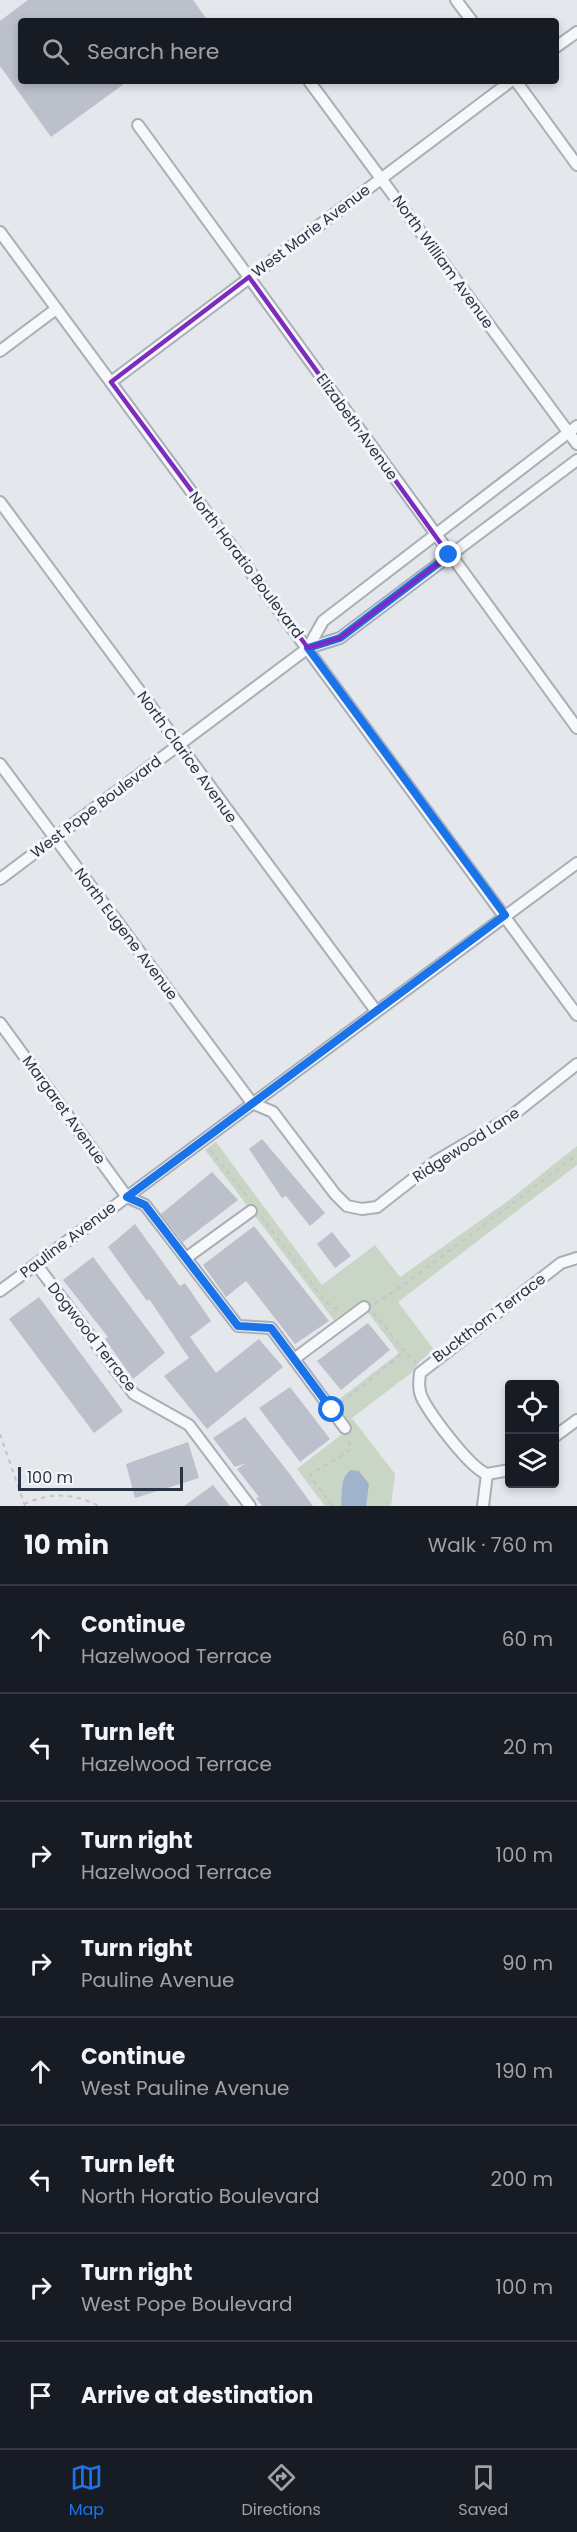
<!DOCTYPE html>
<html lang="en">
<head>
<meta charset="utf-8">
<style>
	:root { --surface:#171b24; --page:#20242c; --text:#f1f3f6; --muted:#9ea1a6; --line:#363941; --accent:#1a73e8 }
	body { margin:0; font-family:Poppins,sans-serif; background:var(--page); color:var(--text) }
	.controls { position:absolute; right:18px; bottom:18px; display:grid; overflow:hidden; border-radius:6px; box-shadow:0 3px 9px #0003 }
	.controls button { width:54px; height:54px; display:grid; place-items:center; padding:0; border:0; border-bottom:2px solid var(--line); background:var(--surface); color:var(--text); font:30px sans-serif }
	.scale { position:absolute; left:18px; bottom:15px; width:165px; box-sizing:border-box; padding-left:6px; border:3px solid #2b3445; border-top:0; font-size:16px; line-height:21px; white-space:nowrap; color:#2b3445; -webkit-text-stroke:4px #f4f6f9; paint-order:stroke }
	.stop { position:absolute; width:18px; height:18px; margin:-14px; border:4px solid #1a73e8; border-radius:50%; background:#fff }
	.stop.end { background:#1a73e8; border-color:#fff; box-shadow:0 2px 6px #0008 }
	.list { margin:0; padding:0; list-style:none }
	h2 { display:flex; justify-content:space-between; align-items:center; height:78px; margin:0; padding:0 24px; font-size:26px }
	h2 small { font-size:20px; font-weight:400; color:var(--muted) }
	.list li { display:grid; grid-template-columns:39px 1fr auto; gap:18px; align-items:center; box-sizing:border-box; height:108px; padding:0 24px; border-top:2px solid var(--line) }
	.list b { display:block; font-size:22px; white-space:nowrap }
	.list p { margin:0; font-size:20px; white-space:nowrap; color:var(--muted) }
	.list em { font-size:20px; font-style:normal; color:var(--muted) }
	.icon { flex:none; width:33px; height:33px; fill:none; stroke:currentColor; stroke-width:2; stroke-linecap:round; stroke-linejoin:round }
	.map { position:relative; flex:none; width:577px; height:1506px; overflow:hidden }
	.search { position:absolute; background:var(--surface); box-shadow:0 3px 9px #0003; left:18px; right:18px; top:18px; height:66px; display:flex; align-items:center; gap:15px; box-sizing:border-box; padding:0 21px; border-radius:6px; color:var(--muted); font-size:22px }
	.sheet { height:942px; background:var(--surface) }
	nav { display:flex; justify-content:space-around; align-items:center; box-sizing:border-box; height:84px; border-top:2px solid var(--line); background:var(--surface); font-size:16px; color:var(--muted) }
	nav a { display:grid; justify-items:center; gap:3px }
	nav .on { color:var(--accent) }
	.map>svg:first-child { display:block }
	.green { fill:#c9d6c5 }
	.water { fill:#9fb4cc }
	.building { fill:#bbc0ca }
	.lines { fill:none; stroke-linecap:round; stroke-linejoin:round }
	.minor-casing { stroke:#a9aeb7; stroke-width:14 }
	.path { stroke:#c2c5cb; stroke-width:2; stroke-dasharray:4.5 4.5; stroke-linecap:butt }
	.minor { stroke:#f7f8fa; stroke-width:10 }
	.route { stroke:#1a73e8; stroke-width:8 }
	.marked { fill:none; stroke:#7b2cbf; stroke-width:4.5; stroke-linejoin:round }
	.labels { text-anchor:middle; stroke-width:6; stroke-linejoin:round; paint-order:stroke }
	.street-label { font-size:15px; fill:#2b3445; stroke:#f4f6f9 }
</style>
</head>
<body>
<div class="map">
<svg width="577" height="1506" viewBox="0 0 577 1506">
	<rect width="100%" height="100%" fill="#e4e7ec"/>
	<path class="green" d="M216,1142L322,1285L375,1245L400,1277L508,1201L577,1146V1165L398,1302L434,1350L421,1360L411,1373L352,1418L395,1474L391,1506H325L297,1469L350,1428L333,1404L399,1353L360,1302L334,1320L205,1150Z"/>
	<path class="water" d="M351,1470L359,1471L369,1484L366,1506H341C343,1493 339,1478 351,1470Z"/>
	<g class="building">
		<path d="M28,0H193L208,21H21V81H128L51,137L0,66V21Z"/>
		<path d="M262,1139L325,1213L310,1226L286,1196L282,1198L249,1149Z"/>
		<path d="M212,1172L238,1200L183,1242L161,1214Z"/>
		<path d="M135,1224L180,1286L185,1283L211,1321L190,1337L216,1373L259,1339L283,1367L207,1429L164,1376L189,1358L149,1299L147,1301L108,1247Z"/>
		<path d="M254,1226L329,1321L295,1344L246,1281L226,1297L203,1265Z"/>
		<path d="M332,1232L351,1256L335,1268L317,1244Z"/>
		<path d="M93,1257L165,1353L133,1379L105,1339L108,1337L63,1280Z"/>
		<path d="M39,1297L123,1411L94,1433L9,1319Z"/>
		<path d="M368,1323L390,1350L341,1390L317,1361Z"/>
		<path d="M290,1387L330,1439L300,1462L259,1408Z"/>
		<path d="M245,1417L289,1473L313,1506H262L256,1498L259,1497L237,1469L246,1463L235,1467L213,1438Z"/>
		<path d="M188,1442L199,1478L135,1498L126,1464Z"/>
		<path d="M213,1485L230,1506H184Z"/>
	</g>
	<g class="lines">
		<defs>
			<g id="minor">
				<path d="M456,0L472,21"/>
				<path d="M556,47L577,32"/>
				<path d="M309,81L577,444"/>
				<path d="M516,81L577,165"/>
				<path d="M138,125L577,728"/>
				<path d="M0,232L577,1015"/>
				<path d="M0,351L56,309"/>
				<path d="M111,382L511,81"/>
				<path d="M0,502L376,1011"/>
				<path d="M308,648L323,621L577,426"/>
				<path d="M0,764L252,1103"/>
				<path d="M0,879L308,648L340,638L577,460"/>
				<path d="M0,1023L127,1197L145,1205L238,1326L271,1328L345,1428"/>
				<path d="M252,1103L273,1112L335,1194L347,1206L362,1209L377,1207L436,1161L509,1118L577,1064"/>
				<path d="M186,1258L251,1211"/>
				<path d="M36,1264L134,1394L189,1425L250,1506"/>
				<path d="M0,1291L577,863"/>
				<path d="M294,1359L364,1307"/>
				<path d="M554,1437L577,1420"/>
				<path d="M510,1470L487,1474C470,1468 433,1418 423,1400C418,1391 419,1382 420,1373L561,1263L577,1258"/>
				<path d="M483,1506L487,1474"/>
			</g>
		</defs>
		<use href="#minor" class="minor-casing"/>
		<g class="path">
			<path d="M210,1150L251,1201"/>
			<path d="M261,1216L324,1300L334,1308L342,1309"/>
			<path d="M374,1304L405,1284L577,1155"/>
			<path d="M373,1313C389,1329 399,1348 416,1362"/>
			<path d="M341,1403L404,1352"/>
			<path d="M0,1434L25,1506"/>
			<path d="M24,1504C51,1492 73,1493 99,1506"/>
			<path d="M332,1506L310,1476C322,1464 340,1460 351,1448L348,1439"/>
		</g>
		<use href="#minor" class="minor"/>
	</g>
	<g class="lines">
		<path class="route" d="M332,1410L271,1328L238,1326L145,1205L127,1197L505,915L308,648L340,638L449,555"/>
	</g>
	<path class="marked" d="M249,277L449,555L340,638L308,648L111,382Z"/>
	<g class="labels">
		<g class="street-label">
			<text transform="translate(311 231) rotate(-37)" y="5">West Marie Avenue</text>
			<text transform="translate(443 262) rotate(54)" y="5">North William Avenue</text>
			<text transform="translate(357 427) rotate(54)" y="5">Elizabeth Avenue</text>
			<text transform="translate(246 565) rotate(53)" y="5">North Horatio Boulevard</text>
			<text transform="translate(187 757) rotate(54)" y="5">North Clarice Avenue</text>
			<text transform="translate(96 807) rotate(-37)" y="5">West Pope Boulevard</text>
			<text transform="translate(126 934) rotate(53)" y="5">North Eugene Avenue</text>
			<text transform="translate(64 1110) rotate(54)" y="5">Margaret Avenue</text>
			<text transform="translate(466 1145) rotate(-33)" y="5">Ridgewood Lane</text>
			<text transform="translate(68 1240) rotate(-37)" y="5">Pauline Avenue</text>
			<text transform="translate(489 1318) rotate(-37)" y="5">Buckthorn Terrace</text>
			<text transform="translate(92 1337) rotate(52)" y="5">Dogwood Terrace</text>
		</g>
	</g>
</svg>
<div class="controls">
<button><svg class="icon" aria-label="locate" viewBox="0 0 24 24"><circle cx="12" cy="12" r="6"/><path d="M12 2v4M12 18v4M2 12h4M18 12h4"/></svg></button>
<button><svg class="icon" aria-label="layers" viewBox="0 0 24 24"><path d="M12 4l9 5-9 5-9-5zM3 14l9 5 9-5"/></svg></button>
</div>
<div class="scale">100 m</div>
<div class="stop" style="left:332px;top:1410px"></div>
<div class="stop end" style="left:449px;top:555px"></div>
<div class="search"><svg class="icon" aria-label="search" viewBox="0 0 24 24"><circle cx="10" cy="10" r="6"/><path d="M15 15l6 6"/></svg>Search here</div>
</div>
<section class="sheet">
<h2>10 min<small>Walk · 760 m</small></h2>
<ul class="list">
<li><svg class="icon" aria-label="ahead" viewBox="0 0 24 24"><path d="M12 20V5M6 11l6-6 6 6"/></svg><div><b>Continue</b><p>Hazelwood Terrace</p></div><em>60 m</em></li>
<li><svg class="icon" aria-label="left" viewBox="0 0 24 24"><path d="M17 20v-9H6M10 6l-5 5 5 5"/></svg><div><b>Turn left</b><p>Hazelwood Terrace</p></div><em>20 m</em></li>
<li><svg class="icon" aria-label="right" viewBox="0 0 24 24"><path d="M7 20v-9h11M14 6l5 5-5 5"/></svg><div><b>Turn right</b><p>Hazelwood Terrace</p></div><em>100 m</em></li>
<li><svg class="icon" aria-label="right" viewBox="0 0 24 24"><path d="M7 20v-9h11M14 6l5 5-5 5"/></svg><div><b>Turn right</b><p>Pauline Avenue</p></div><em>90 m</em></li>
<li><svg class="icon" aria-label="ahead" viewBox="0 0 24 24"><path d="M12 20V5M6 11l6-6 6 6"/></svg><div><b>Continue</b><p>West Pauline Avenue</p></div><em>190 m</em></li>
<li><svg class="icon" aria-label="left" viewBox="0 0 24 24"><path d="M17 20v-9H6M10 6l-5 5 5 5"/></svg><div><b>Turn left</b><p>North Horatio Boulevard</p></div><em>200 m</em></li>
<li><svg class="icon" aria-label="right" viewBox="0 0 24 24"><path d="M7 20v-9h11M14 6l5 5-5 5"/></svg><div><b>Turn right</b><p>West Pope Boulevard</p></div><em>100 m</em></li>
<li><svg class="icon" aria-label="arrive" viewBox="0 0 24 24"><path d="M6 21V4h12l-3 4 3 4H6"/></svg><div><b>Arrive at destination</b></div></li>
</ul>
</section>
<nav>
<a class="on"><svg class="icon" aria-label="map" viewBox="0 0 24 24"><path d="M3 6l6-2 6 2 6-2v14l-6 2-6-2-6 2zM9 4v14M15 6v14"/></svg>Map</a>
<a><svg class="icon" aria-label="directions" viewBox="0 0 24 24"><path d="M12 3l9 9-9 9-9-9zM9 14v-3h6M13 9l2 2-2 2"/></svg>Directions</a>
<a><svg class="icon" aria-label="saved" viewBox="0 0 24 24"><path d="M7 4h10v16l-5-4-5 4z"/></svg>Saved</a>
</nav>
</body>
</html>
